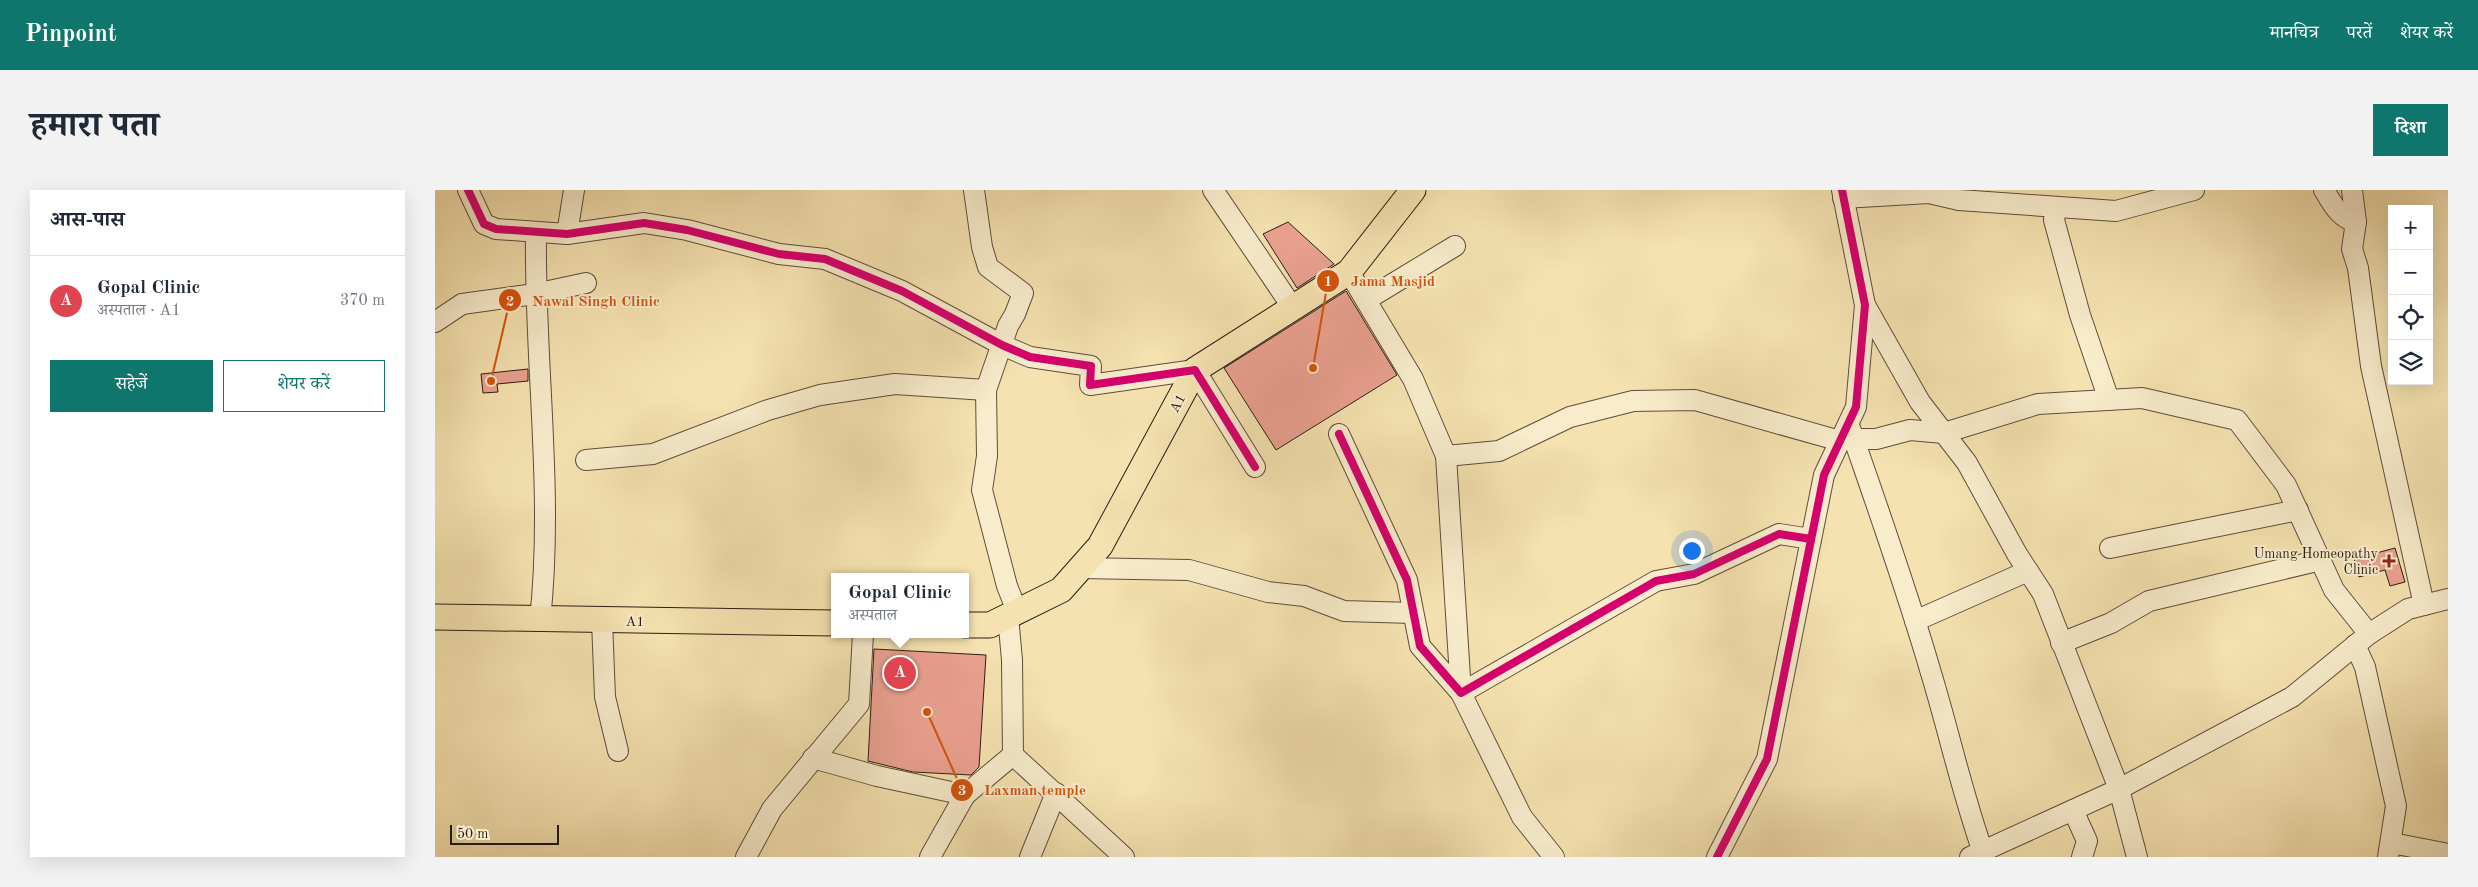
<!DOCTYPE html>
<html lang="hi">
<head>
<meta charset="utf-8">
<style>
	:root { --surface:#fff; --page:#f2f2f3; --text:#1f2937; --muted:#747a83; --line:#e0e1e3; --accent:#0f766e }
	body { margin:0; font-family:"Old Standard TT","Noto Serif Devanagari",serif; background:var(--page); color:var(--text) }
	.controls { position:absolute; right:15px; top:15px; display:grid; overflow:hidden; border-radius:0px; box-shadow:0 5px 20px #0002 }
	.controls button { width:45px; height:45px; display:grid; place-items:center; padding:0; border:0; border-bottom:1px solid var(--line); background:var(--surface); color:var(--text); font:25px sans-serif }
	.scale { position:absolute; left:15px; bottom:12px; width:109px; box-sizing:border-box; padding-left:5px; border:2px solid #2b1d14; border-top:0; font-size:14px; line-height:18px; white-space:nowrap; color:#2b1d14; -webkit-text-stroke:4px #f8eccc; paint-order:stroke }
	.you { position:absolute; left:1256px; top:360px; width:18px; height:18px; margin:-12px; border:4px solid #fff; border-radius:50%; background:#1a73e8; box-shadow:0 0 0 8px #1a73e833 }
	.badge { display:grid; place-items:center; width:32px; height:32px; border-radius:50%; background:var(--accent); color:#fff; font-size:16px; font-weight:700 }
	.pin { position:absolute; translate:-50% -50%; border:2px solid #fff; box-shadow:0 1px 5px #0006 }
	.popup { position:absolute; left:396px; top:383px; width:138px; height:65px; box-sizing:border-box; display:grid; place-content:center; border-radius:0px; background:var(--surface); filter:drop-shadow(0 1px 4px #0005); font-size:16px; white-space:nowrap; color:var(--muted) }
	.popup b { font-size:19px; color:var(--text) }
	.popup::after { content:''; position:absolute; left:50%; top:100%; margin-left:-10px; border:10px solid transparent; border-top-color:var(--surface) }
	.list { margin:0; padding:0; list-style:none }
	h2 { display:flex; justify-content:space-between; align-items:center; height:65px; margin:0; padding:0 20px; font-size:21px }
	h2 small { font-size:16px; font-weight:400; color:var(--muted) }
	.list li { display:grid; grid-template-columns:32px 1fr auto; gap:15px; align-items:center; box-sizing:border-box; height:90px; padding:0 20px; border-top:1px solid var(--line) }
	.list b { display:block; font-size:19px; white-space:nowrap }
	.list p { margin:0; font-size:16px; white-space:nowrap; color:var(--muted) }
	.list em { font-size:16px; font-style:normal; color:var(--muted) }
	.actions { display:flex; gap:10px; padding:15px 20px }
	.actions a { flex:1; padding:11px 0; border:1px solid var(--accent); border-radius:0px; text-align:center; font-size:18px; color:var(--accent) }
	.actions .main { background:var(--accent); color:#fff }
	.icon { flex:none; width:28px; height:28px; fill:none; stroke:currentColor; stroke-width:2; stroke-linecap:round; stroke-linejoin:round }
	.map { position:relative; flex:none; width:2013px; height:667px; overflow:hidden; border-radius:0px }
	header { display:flex; align-items:center; gap:30px; box-sizing:border-box; height:70px; padding:0 25px; background:var(--accent); color:#fff }
	header strong { font-size:24px }
	nav { display:flex; gap:28px; margin-inline-start:auto; font-size:18px }
	.intro { display:flex; align-items:center; justify-content:space-between; box-sizing:border-box; height:120px; padding:0 30px }
	h1 { margin:0; font-size:35px }
	.button { padding:12px 22px; border-radius:0px; background:var(--accent); color:#fff; font-size:18px; font-weight:700 }
	main { display:flex; gap:30px; padding:0 30px }
	aside { flex:1; background:var(--surface); border-radius:0px; box-shadow:0 5px 20px #0002 }
	.map>svg:first-child { display:block }
	.building { fill:#eba191; stroke:#2b1d14 }
	.lines { fill:none; stroke-linecap:round; stroke-linejoin:round }
	.minor-casing { stroke:#5e4e3b; stroke-width:22 }
	.major-casing { stroke:#2b1d14; stroke-width:27 }
	.minor { stroke:#f8eccc; stroke-width:20 }
	.major { stroke:#f5e2b0; stroke-width:25 }
	.cycleway-casing { stroke:#f8eccc; stroke-width:11 }
	.cycleway { stroke:#d6006c; stroke-width:8 }
	.poi-dot { fill:#8f2418; stroke:#f8eccc; stroke-width:2 }
	.labels { text-anchor:middle; stroke-width:4; stroke-linejoin:round; paint-order:stroke }
	.street-label { font-size:14px; fill:#2b1d14; stroke:#f8eccc }
	.poi-label { font-size:14px; fill:#2b1d14; stroke:#f8eccc; text-anchor:end }
	.leader { fill:none; stroke:#d5530d; stroke-width:2 }
	.callout-dot { fill:#d5530d; stroke:#f8eccc; stroke-width:2 }
	.mark-label { font-size:15px; text-anchor:middle; font-weight:bold; fill:#fff }
	.callout-label { font-size:15px; text-anchor:middle; font-weight:bold; fill:#d5530d; stroke:#f8eccc; stroke-width:4; stroke-linejoin:round; paint-order:stroke }
</style>
</head>
<body>
<header>
<strong>Pinpoint</strong>
<nav><a>मानचित्र</a><a>परतें</a><a>शेयर करें</a></nav>
</header>
<div class="intro"><h1>हमारा पता</h1><a class="button">दिशा</a></div>
<main>
<aside>
<h2>आस-पास<small></small></h2>
<ul class="list">
<li><span class="badge" style="background:#e0444e">A</span><div><b>Gopal Clinic</b><p>अस्पताल · A1</p></div><em>370 m</em></li>
</ul>
<div class="actions"><a class="main">सहेजें</a><a>शेयर करें</a></div>
</aside>
<div class="map">
<svg width="2013" height="667" viewBox="0 0 2013 667">
	<rect width="100%" height="100%" fill="#f5e2b0"/>
	<filter id="stains"><feTurbulence type="fractalNoise" baseFrequency=".004" numOctaves="4"/><feColorMatrix values="0 0 0 0 .2 0 0 0 0 .09 0 0 0 0 .02 0 0 0 .5 -.17"/></filter>
	<radialGradient id="worn" r=".72"><stop offset=".6" stop-color="#630" stop-opacity="0"/><stop offset="1" stop-color="#630" stop-opacity=".3"/></radialGradient>
	<g class="building">
		<path d="M853,32L899,74L862,98L828,44Z"/>
		<path d="M911,101L962,185L841,260L789,178Z"/>
		<path d="M93,179V191L62,194L63,202L48,203L46,184Z"/>
		<path d="M1960,358L1970,392L1955,396L1950,380L1924,387L1919,369Z"/>
		<path d="M439,459L551,465L544,577L536,585L478,582L433,571Z"/>
	</g>
	<g class="lines">
		<defs>
			<g id="minor">
				<path d="M33,0L49,34L61,39L132,44L209,33L252,40L344,64L390,69L467,101L567,155L595,167L656,176L655,195L760,180L820,277"/>
				<path d="M539,0L547,57L553,77L588,103L580,124L573,136L551,200L552,266L547,300L572,396L582,421"/>
				<path d="M778,0L858,118"/>
				<path d="M1889,0C1897,13 1904,28 1921,32"/>
				<path d="M1917,0L1921,32L1917,59L1923,78L1936,176L1989,415"/>
				<path d="M1408,8L1494,3L1524,10L1681,21L1759,0"/>
				<path d="M1621,17L1619,30L1645,125L1674,210"/>
				<path d="M101,42C99,171 119,301 105,430"/>
				<path d="M132,44L139,0"/>
				<path d="M914,82L978,189L1011,266L1026,503L1087,627L1119,667"/>
				<path d="M931,110L1020,56"/>
				<path d="M1430,115L1485,212L1532,273L1582,364L1608,404L1684,599L1702,667"/>
				<path d="M0,132L27,114L100,104L151,93"/>
				<path d="M1415,238C1443,319 1472,400 1496,483C1514,542 1527,603 1548,662"/>
				<path d="M904,244L972,390L985,456L1026,503L1221,391L1259,384L1344,344L1376,349"/>
				<path d="M1419,249H1441L1475,240L1509,243L1603,214L1707,208L1802,230L1851,295L1899,400L1934,444"/>
				<path d="M1011,266L1064,261L1135,227L1198,211L1260,210L1405,251"/>
				<path d="M151,270L218,264L333,220L385,205L460,194L551,200"/>
				<path d="M1675,358L1863,320"/>
				<path d="M645,378L754,380L833,402L869,406L909,421L978,423"/>
				<path d="M573,426L577,470L578,565L689,667"/>
				<path d="M167,431L170,507L183,561"/>
				<path d="M1480,431L1593,381"/>
				<path d="M1626,453L1676,433L1714,411L1886,370"/>
				<path d="M1920,455L1930,477L1961,616L1953,667"/>
				<path d="M378,568L442,586L530,605L578,565"/>
				<path d="M1638,620L1652,651L1647,667"/>
				<path d="M1957,653L2013,664"/>
				<path d="M311,667L337,619L424,514L428,444"/>
				<path d="M495,667L530,605"/>
				<path d="M595,667L621,603"/>
				<path d="M1282,667L1332,569L1389,285L1421,217L1430,115L1407,0"/>
				<path d="M1535,667L1684,599L1857,507L1934,444L1973,419L2013,409"/>
			</g>
			<g id="major">
				<path d="M0,427L400,433"/>
				<path d="M530,435H555L626,400L665,356L760,180L914,82L978,0"/>
			</g>
		</defs>
		<use href="#minor" class="minor-casing"/>
		<use href="#major" class="major-casing"/>
		<use href="#minor" class="minor"/>
		<use href="#major" class="major"/>
		<defs>
			<g id="cycleway">
				<path d="M33,0L49,34L61,39L132,44L209,33L252,40L344,64L390,69L467,101L567,155L595,167L656,176L655,195L760,180L820,277"/>
				<path d="M904,244L972,390L985,456L1026,503L1221,391L1259,384L1344,344L1376,349"/>
				<path d="M1282,667L1332,569L1389,285L1421,217L1430,115L1407,0"/>
			</g>
		</defs>
		<use href="#cycleway" class="cycleway-casing"/>
		<use href="#cycleway" class="cycleway"/>
	</g>
	<path class="poi-dot" d="M1951.5 363.5h5v5h5v5h-5v5h-5v-5h-5v-5h5z"/>
	<g class="labels">
		<g class="street-label">
			<text transform="translate(742 213) rotate(-62)" y="5">A1</text>
			<text transform="translate(200 431) rotate(1)" y="5">A1</text>
		</g>
		<g class="poi-label">
			<text x="1943" y="368">Umang Homeopathy<tspan x="1943" dy="16">Clinic</tspan></text>
		</g>
	</g>
	<path class="leader" d="M878 178L893 91M56 191L75 110M492 522L527 600"/>
	<g class="callout-dot">
		<circle cx="878" cy="178" r="5"/>
		<circle cx="56" cy="191" r="5"/>
		<circle cx="492" cy="522" r="5"/>
		<circle cx="893" cy="91" r="12"/>
		<circle cx="75" cy="110" r="12"/>
		<circle cx="527" cy="600" r="12"/>
	</g>
	<g class="mark-label">
		<text x="893" y="96">1</text>
		<text x="75" y="116">2</text>
		<text x="527" y="605">3</text>
	</g>
	<g class="callout-label">
		<text x="958" y="96">Jama Masjid</text>
		<text x="161" y="116">Nawal Singh Clinic</text>
		<text x="600" y="605">Laxman temple</text>
	</g>
	<rect width="100%" height="100%" filter="url(#stains)"/>
	<rect width="100%" height="100%" fill="url(#worn)"/>
</svg>
<div class="controls">
<button>+</button>
<button>−</button>
<button><svg class="icon" aria-label="locate" viewBox="0 0 24 24"><circle cx="12" cy="12" r="6"/><path d="M12 2v4M12 18v4M2 12h4M18 12h4"/></svg></button>
<button><svg class="icon" aria-label="layers" viewBox="0 0 24 24"><path d="M12 4l9 5-9 5-9-5zM3 14l9 5 9-5"/></svg></button>
</div>
<div class="scale">50 m</div>
<div class="you"></div>
<div class="pin badge" style="left:465px;top:483px;background:#e0444e">A</div>
<div class="popup"><b>Gopal Clinic</b>अस्पताल</div>
</div>
</main>
</body>
</html>
